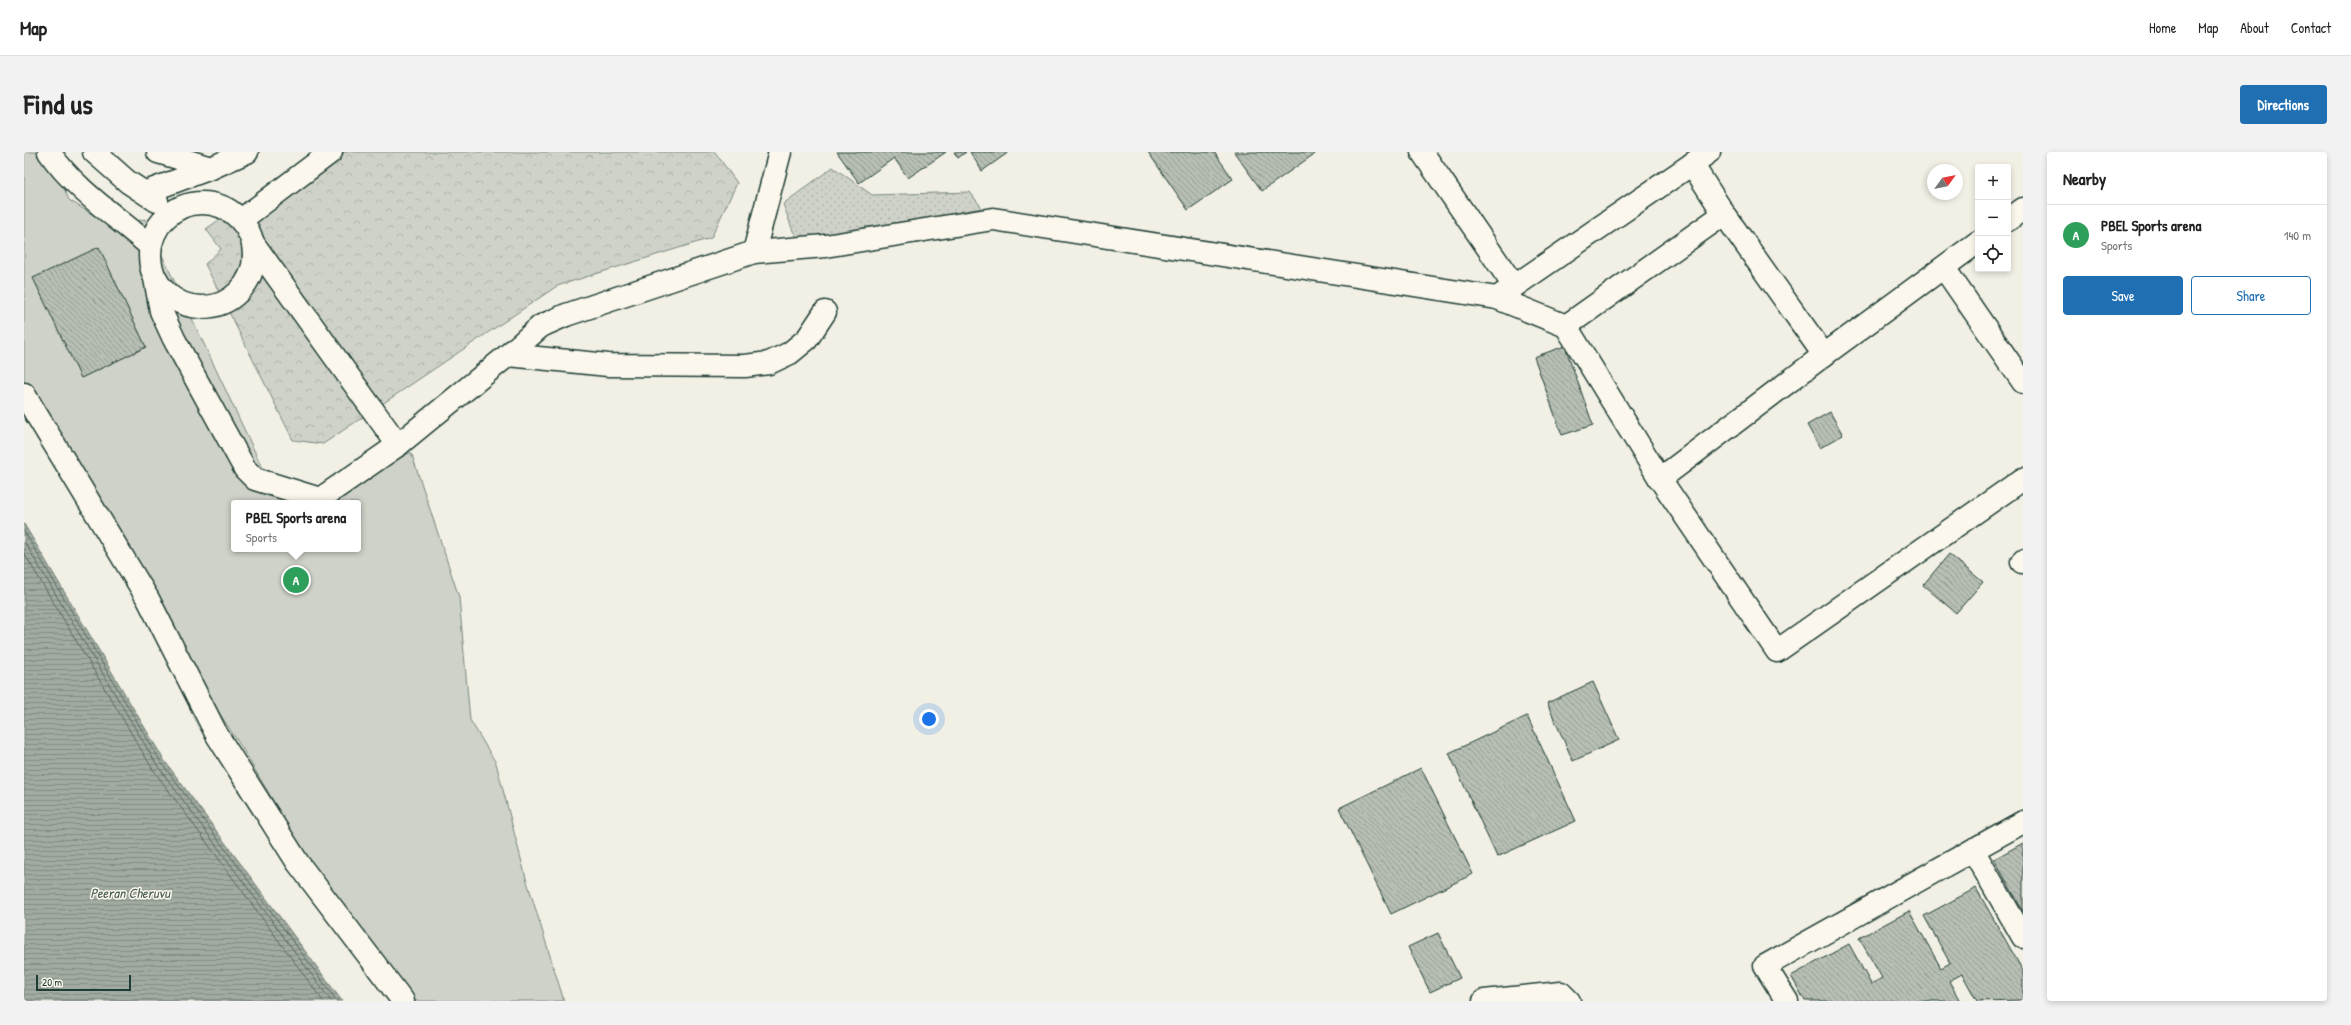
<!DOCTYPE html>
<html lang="en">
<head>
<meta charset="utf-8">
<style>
	:root { --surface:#fff; --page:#f2f2f2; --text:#222; --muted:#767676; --line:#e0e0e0; --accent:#1f6fb2 }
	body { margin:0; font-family:"Patrick Hand",sans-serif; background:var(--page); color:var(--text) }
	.controls { position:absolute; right:12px; top:12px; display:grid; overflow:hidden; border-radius:4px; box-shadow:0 2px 6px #0003 }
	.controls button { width:36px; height:36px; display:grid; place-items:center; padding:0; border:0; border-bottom:1px solid var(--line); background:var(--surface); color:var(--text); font:20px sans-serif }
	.compass { position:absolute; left:1903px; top:12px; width:36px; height:36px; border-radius:50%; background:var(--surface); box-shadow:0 2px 6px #0003; rotate:57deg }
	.scale { position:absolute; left:12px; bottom:10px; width:95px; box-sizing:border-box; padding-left:4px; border:2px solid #1f3d34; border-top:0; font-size:11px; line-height:14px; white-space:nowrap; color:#1f3d34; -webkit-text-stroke:3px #fbf7ec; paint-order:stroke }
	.you { position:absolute; left:905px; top:567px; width:14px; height:14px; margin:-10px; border:3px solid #fff; border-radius:50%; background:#1a73e8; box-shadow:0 0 0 6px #1a73e833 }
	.badge { display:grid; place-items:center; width:26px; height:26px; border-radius:50%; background:var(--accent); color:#fff; font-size:13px; font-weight:700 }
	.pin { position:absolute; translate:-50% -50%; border:2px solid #fff; box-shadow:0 1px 4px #0006 }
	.popup { position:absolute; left:207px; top:348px; width:130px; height:52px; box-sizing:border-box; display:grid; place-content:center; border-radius:4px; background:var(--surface); filter:drop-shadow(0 1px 3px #0005); font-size:13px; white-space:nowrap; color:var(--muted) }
	.popup b { font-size:15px; color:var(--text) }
	.popup::after { content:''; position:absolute; left:50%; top:100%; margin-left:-8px; border:8px solid transparent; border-top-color:var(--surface) }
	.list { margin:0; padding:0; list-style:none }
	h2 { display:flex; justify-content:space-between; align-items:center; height:52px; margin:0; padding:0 16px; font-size:17px }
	h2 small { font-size:13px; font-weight:400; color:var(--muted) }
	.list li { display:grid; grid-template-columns:26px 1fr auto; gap:12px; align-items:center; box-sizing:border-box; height:60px; padding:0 16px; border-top:1px solid var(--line) }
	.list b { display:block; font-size:15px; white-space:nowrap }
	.list p { margin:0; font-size:13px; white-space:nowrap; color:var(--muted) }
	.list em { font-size:13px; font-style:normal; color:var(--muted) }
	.actions { display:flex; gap:8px; padding:12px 16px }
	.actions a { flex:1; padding:9px 0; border:1px solid var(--accent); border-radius:4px; text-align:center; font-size:14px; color:var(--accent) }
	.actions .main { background:var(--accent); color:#fff }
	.icon { flex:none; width:22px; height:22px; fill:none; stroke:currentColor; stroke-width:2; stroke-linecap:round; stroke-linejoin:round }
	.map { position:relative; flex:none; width:1999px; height:849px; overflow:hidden; border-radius:4px }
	header { display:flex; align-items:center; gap:24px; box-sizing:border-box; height:56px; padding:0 20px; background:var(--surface); border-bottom:1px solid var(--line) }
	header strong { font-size:19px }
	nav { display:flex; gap:22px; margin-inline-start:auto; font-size:14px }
	.intro { display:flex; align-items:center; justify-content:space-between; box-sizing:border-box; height:96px; padding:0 24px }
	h1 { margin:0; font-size:28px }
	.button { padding:10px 18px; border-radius:4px; background:var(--accent); color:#fff; font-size:14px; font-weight:700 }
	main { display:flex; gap:24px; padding:0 24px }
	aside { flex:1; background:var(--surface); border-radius:4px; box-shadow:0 2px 6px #0003 }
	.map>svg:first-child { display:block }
	.grass { fill:url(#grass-dots); stroke:#77887e }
	.park { fill:url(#park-crowns); stroke:#77887e }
	.pitch { fill:#cfd2c8; stroke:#77887e; fill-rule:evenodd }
	.water { fill:url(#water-rules); stroke:#6e7f75 }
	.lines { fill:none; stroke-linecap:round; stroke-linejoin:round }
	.shore { stroke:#536960; stroke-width:1 }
	.building { fill:url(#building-back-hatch); stroke:#1f3d34 }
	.street-casing { stroke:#1f3d34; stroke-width:25 }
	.street { stroke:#fbf7ec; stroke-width:22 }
	.labels { text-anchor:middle; stroke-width:3; stroke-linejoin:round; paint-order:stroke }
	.water-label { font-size:14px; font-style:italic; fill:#465e55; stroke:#fbf7ec }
</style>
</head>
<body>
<header>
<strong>Map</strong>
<nav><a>Home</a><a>Map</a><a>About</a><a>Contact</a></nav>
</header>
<div class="intro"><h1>Find us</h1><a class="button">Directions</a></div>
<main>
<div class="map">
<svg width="1999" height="849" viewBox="0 0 1999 849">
	<defs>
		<pattern id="grass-dots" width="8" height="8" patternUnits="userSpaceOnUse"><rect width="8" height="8" fill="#cfd2c8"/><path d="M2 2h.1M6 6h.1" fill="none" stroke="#b1b5ac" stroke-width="1.8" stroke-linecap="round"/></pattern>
		<pattern id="park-crowns" width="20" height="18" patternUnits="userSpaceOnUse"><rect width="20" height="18" fill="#cfd2c8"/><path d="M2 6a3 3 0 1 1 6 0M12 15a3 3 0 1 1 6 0" fill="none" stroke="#b1b5ac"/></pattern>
		<pattern id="water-rules" width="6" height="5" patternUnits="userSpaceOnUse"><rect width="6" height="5" fill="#a2aba1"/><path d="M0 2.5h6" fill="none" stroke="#838c84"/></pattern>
		<pattern id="building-back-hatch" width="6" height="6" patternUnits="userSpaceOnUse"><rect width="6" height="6" fill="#b7beb3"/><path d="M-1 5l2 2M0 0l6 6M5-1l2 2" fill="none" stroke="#949c92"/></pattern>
	</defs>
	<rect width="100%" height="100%" fill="#f2f0e5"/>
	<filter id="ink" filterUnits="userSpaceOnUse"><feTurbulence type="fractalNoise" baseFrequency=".025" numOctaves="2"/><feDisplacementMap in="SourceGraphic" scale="8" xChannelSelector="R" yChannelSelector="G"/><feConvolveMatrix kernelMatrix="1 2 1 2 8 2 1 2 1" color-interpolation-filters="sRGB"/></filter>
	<g filter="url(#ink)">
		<path class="grass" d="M809,15L848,43L946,40L958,56L776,90L769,79L759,52Z"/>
		<path class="park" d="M292,0H691L713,31L687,86L533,134L299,292L269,288L181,112L197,97L182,77Z"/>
		<path class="pitch" d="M0,0H25L45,48L87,74L121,67L245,330L300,347L387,300L435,445L446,568L472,611L502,726L540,849H391L333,777L279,699L218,596L155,499L0,231ZM210,351H334V397H210Z"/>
		<path class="water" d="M0,372L140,608L318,849H0Z"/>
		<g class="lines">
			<g class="shore">
				<path d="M0,379L137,610L313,849"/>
				<path d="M0,389L133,613L307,849"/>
				<path d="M0,401L128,616L299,849"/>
			</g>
		</g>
		<g class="building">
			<path d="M813,0H922L884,26L870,6L835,31Z"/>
			<path d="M930,0H942L934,6Z"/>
			<path d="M946,0H985L958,19Z"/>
			<path d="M1124,0H1190L1209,27L1164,58Z"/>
			<path d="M1210,0H1293L1238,39Z"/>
			<path d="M75,95L122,195L57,226L9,126Z"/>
			<path d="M1541,194L1569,273L1538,283L1510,205Z"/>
			<path d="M1806,260L1819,283L1796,296L1783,273Z"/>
			<path d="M1925,402L1959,430L1932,461L1899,433Z"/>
			<path d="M1569,530L1595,588L1549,609L1523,551Z"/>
			<path d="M1503,564L1552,669L1473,705L1425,601Z"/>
			<path d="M1397,616L1449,722L1367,762L1315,656Z"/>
			<path d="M1999,691V759L1970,707Z"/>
			<path d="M1952,736L1999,819V848L1953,849L1938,822L1925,829L1936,849H1781L1767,824L1825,792L1847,832L1858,826L1835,786L1885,759L1917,816L1926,811L1900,764Z"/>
			<path d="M1414,781L1436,826L1406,840L1384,795Z"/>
		</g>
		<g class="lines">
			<defs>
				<g id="street">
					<path d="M25,0C52,39 91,63 126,94"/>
					<path d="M70,0L104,30L133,49"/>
					<path d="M134,0L187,16"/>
					<path d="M1398,0L1490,134"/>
					<path d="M1685,0L1668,12L1700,62"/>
					<path d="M122,40L187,16L223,0"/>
					<circle cx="178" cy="103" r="52"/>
					<path d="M217,68L307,0"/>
					<path d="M1984,68L1999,57"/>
					<path d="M229,91L374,293L484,203L517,174L542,163L730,100L801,94L969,67L1473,146L1542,174L1700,62L1800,203L1636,327L1542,174"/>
					<path d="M730,100L756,0"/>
					<path d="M1920,116L1999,230"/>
					<path d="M131,126L137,159L150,187L221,317L231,327L296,347L374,293"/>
					<path d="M1473,146L1668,12"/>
					<path d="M484,203L584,213L721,214L745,211L766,201L783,187L801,160"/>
					<path d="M1800,203L1954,90"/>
					<path d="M0,242L124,447L193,583L274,711L379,849"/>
					<path d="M1636,327L1753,499L1999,327"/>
					<path d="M1998,410L1999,409"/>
					<path d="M1949,698L1999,785"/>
					<path d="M1460,849L1537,841L1545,849"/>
					<path d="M1763,849L1741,814L1999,670"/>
				</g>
			</defs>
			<use href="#street" class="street-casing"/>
			<use href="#street" class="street"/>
		</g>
	</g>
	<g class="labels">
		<g class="water-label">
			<text x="106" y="746">Peeran Cheruvu</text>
		</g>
	</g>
</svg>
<div class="controls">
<button>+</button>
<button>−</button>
<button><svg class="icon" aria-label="locate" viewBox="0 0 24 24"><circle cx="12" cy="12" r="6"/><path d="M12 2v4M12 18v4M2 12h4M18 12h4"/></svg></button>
</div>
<svg class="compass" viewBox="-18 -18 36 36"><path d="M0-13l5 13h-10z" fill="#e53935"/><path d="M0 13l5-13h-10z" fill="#767676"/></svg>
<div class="scale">20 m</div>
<div class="you"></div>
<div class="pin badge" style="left:272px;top:428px;background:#2e9e5b">A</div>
<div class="popup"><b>PBEL Sports arena</b>Sports</div>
</div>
<aside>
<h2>Nearby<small></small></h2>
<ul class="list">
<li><span class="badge" style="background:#2e9e5b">A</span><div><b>PBEL Sports arena</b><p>Sports</p></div><em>140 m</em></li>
</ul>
<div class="actions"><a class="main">Save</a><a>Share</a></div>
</aside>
</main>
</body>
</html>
